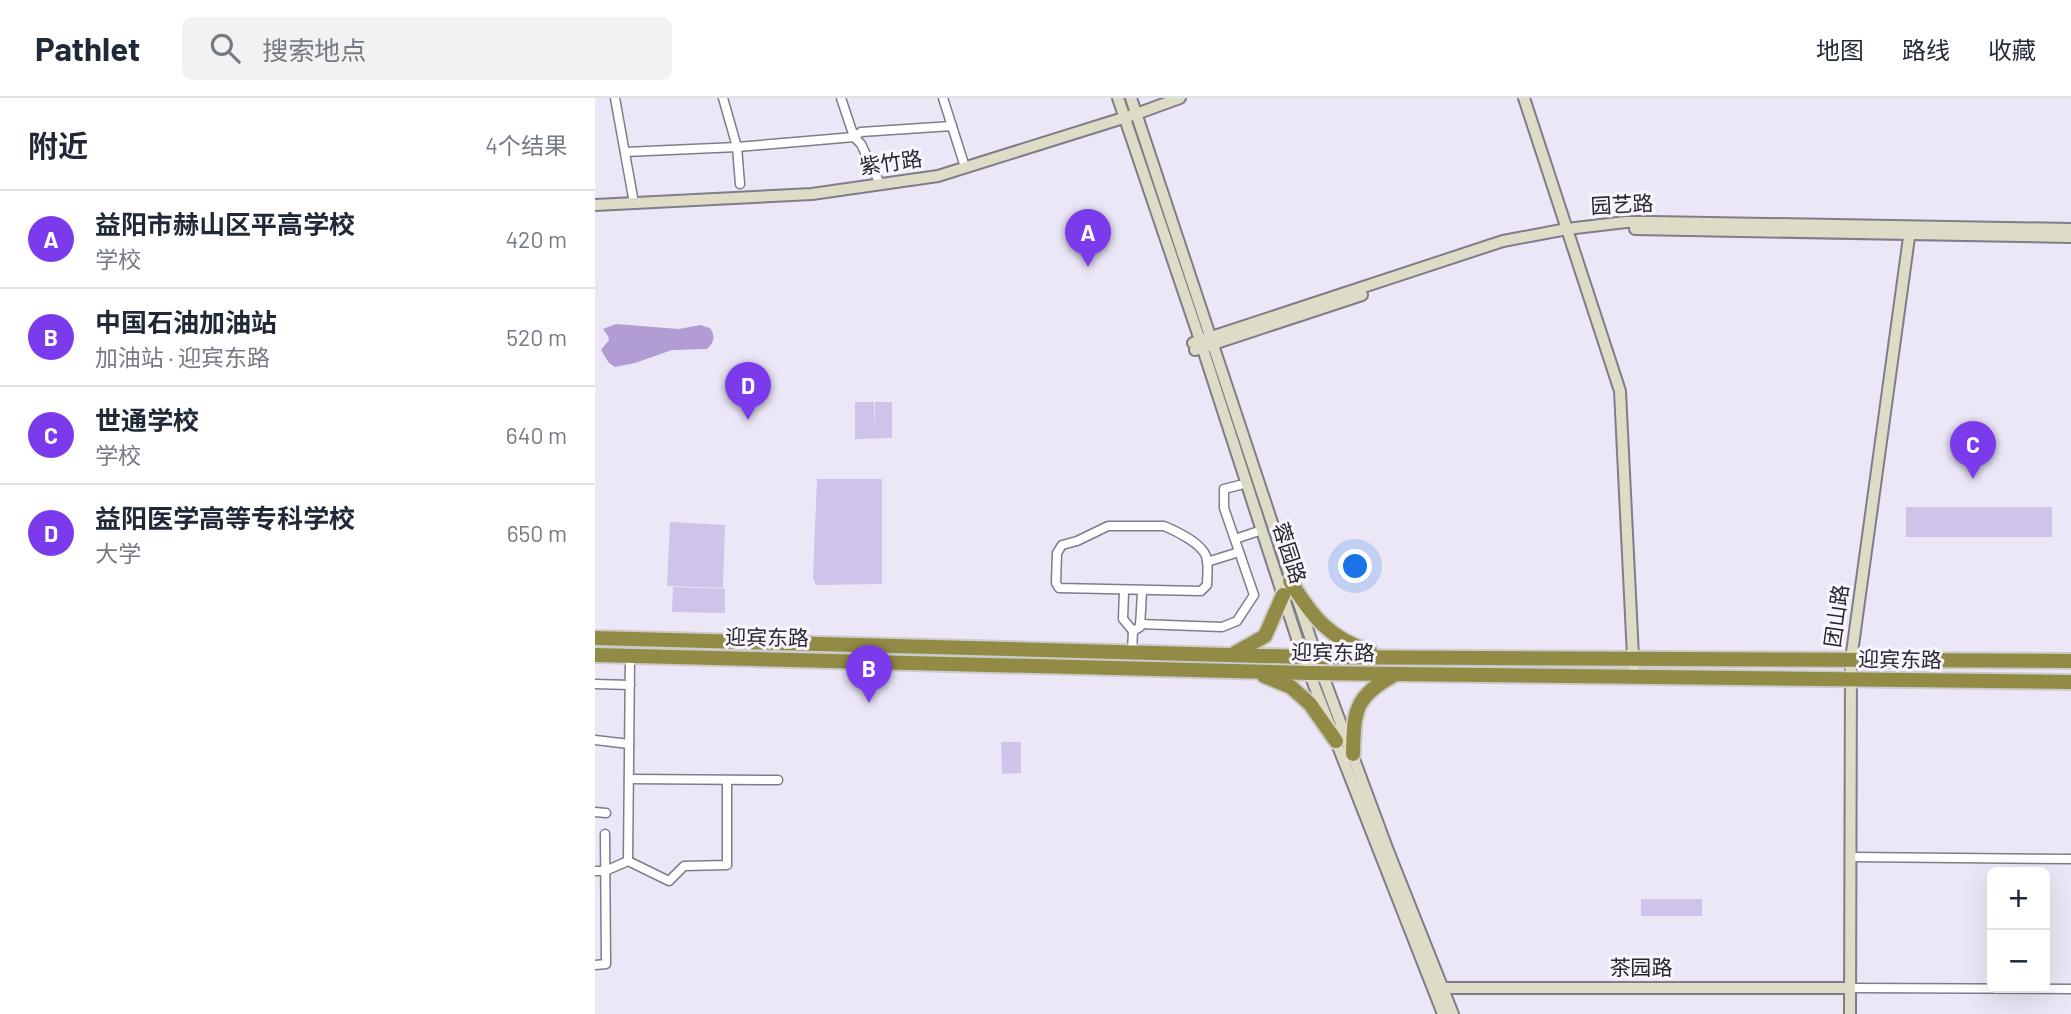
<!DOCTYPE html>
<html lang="zh">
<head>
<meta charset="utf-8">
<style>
	:root { --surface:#fff; --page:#f2f2f3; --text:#1f2937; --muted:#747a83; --line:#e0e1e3; --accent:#7c3aed }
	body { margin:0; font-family:Barlow,"Noto Sans SC",sans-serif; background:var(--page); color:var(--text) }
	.controls { position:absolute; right:21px; bottom:21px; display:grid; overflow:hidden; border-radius:10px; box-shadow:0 7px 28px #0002 }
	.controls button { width:63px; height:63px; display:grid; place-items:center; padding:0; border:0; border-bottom:2px solid var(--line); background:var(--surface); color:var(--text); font:35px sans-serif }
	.you { position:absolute; left:761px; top:469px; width:24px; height:24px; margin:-18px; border:5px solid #fff; border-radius:50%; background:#1a73e8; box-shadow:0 0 0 10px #1a73e833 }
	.badge { display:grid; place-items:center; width:46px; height:46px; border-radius:50%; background:var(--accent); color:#fff; font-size:23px; font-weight:700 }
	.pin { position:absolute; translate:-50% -58px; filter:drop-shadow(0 2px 4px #0008) }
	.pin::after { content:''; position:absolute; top:37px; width:24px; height:21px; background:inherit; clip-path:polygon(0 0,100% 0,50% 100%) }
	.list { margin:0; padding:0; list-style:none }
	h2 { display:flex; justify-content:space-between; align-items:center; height:91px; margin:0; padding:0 28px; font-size:30px }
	h2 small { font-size:23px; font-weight:400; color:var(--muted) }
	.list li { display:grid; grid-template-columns:46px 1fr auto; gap:21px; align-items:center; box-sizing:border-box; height:98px; padding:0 28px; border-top:2px solid var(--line) }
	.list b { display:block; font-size:26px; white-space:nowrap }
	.list p { margin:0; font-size:23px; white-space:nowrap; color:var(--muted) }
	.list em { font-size:23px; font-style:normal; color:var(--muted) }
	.icon { flex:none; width:38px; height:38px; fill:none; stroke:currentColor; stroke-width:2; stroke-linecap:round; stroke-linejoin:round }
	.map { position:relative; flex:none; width:1476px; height:916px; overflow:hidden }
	header { display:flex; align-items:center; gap:42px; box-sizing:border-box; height:98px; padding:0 35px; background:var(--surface); border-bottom:2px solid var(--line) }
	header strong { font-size:33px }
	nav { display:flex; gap:38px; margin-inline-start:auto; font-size:24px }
	.search { width:490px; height:63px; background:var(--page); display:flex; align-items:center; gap:18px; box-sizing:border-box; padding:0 24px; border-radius:10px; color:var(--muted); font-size:26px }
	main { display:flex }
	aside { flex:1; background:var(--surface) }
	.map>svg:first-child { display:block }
	.green { fill:#d0c3e9 }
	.water { fill:#b19dd3 }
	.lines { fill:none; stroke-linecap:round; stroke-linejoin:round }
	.street-casing { stroke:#817c89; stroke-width:11 }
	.secondary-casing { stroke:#817c89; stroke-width:14 }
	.highway-casing { stroke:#cccbcc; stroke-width:18 }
	.street { stroke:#fff; stroke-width:8 }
	.secondary { stroke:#dedcc7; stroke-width:10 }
	.highway { stroke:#928b45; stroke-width:14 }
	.labels { text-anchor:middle; stroke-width:6; stroke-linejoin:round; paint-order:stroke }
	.street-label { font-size:21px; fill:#29272c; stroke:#f8f5fe }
</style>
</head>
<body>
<header>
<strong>Pathlet</strong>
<div class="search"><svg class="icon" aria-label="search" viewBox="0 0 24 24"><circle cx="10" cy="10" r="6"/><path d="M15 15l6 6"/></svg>搜索地点</div>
<nav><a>地图</a><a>路线</a><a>收藏</a></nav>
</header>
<main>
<aside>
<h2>附近<small>4个结果</small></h2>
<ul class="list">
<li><span class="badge">A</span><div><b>益阳市赫山区平高学校</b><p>学校</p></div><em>420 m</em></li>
<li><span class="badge">B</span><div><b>中国石油加油站</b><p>加油站 · 迎宾东路</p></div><em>520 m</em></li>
<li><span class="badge">C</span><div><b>世通学校</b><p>学校</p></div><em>640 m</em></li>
<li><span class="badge">D</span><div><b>益阳医学高等专科学校</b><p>大学</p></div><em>650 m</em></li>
</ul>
</aside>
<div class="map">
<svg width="1476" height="916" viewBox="0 0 1476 916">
	<rect width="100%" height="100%" fill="#ece7f6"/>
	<g class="green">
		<path d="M260,304H279V339L280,304H297V340L260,341Z"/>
		<path d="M222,381H287V486L221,487L218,480Z"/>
		<rect x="1311" y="409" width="146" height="30"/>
		<path d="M75,424L130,427L128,490L72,488Z"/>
		<path d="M78,489L130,491V515L77,514Z"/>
		<path d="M406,644H426V675L407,676Z"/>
		<rect x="1046" y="801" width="61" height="17"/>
	</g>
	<path class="water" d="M21,226L84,231L105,227L115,230C121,238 119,245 112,251L77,252L40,265L20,269L14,265L6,252L14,242L13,238L8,231Z"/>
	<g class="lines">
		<defs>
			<g id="street">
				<path d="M20,0L39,105"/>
				<path d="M128,0L142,49L145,86"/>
				<path d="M246,0L259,39L266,46L285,86"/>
				<path d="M348,0L370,69"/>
				<path d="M30,54L142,49L259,39L266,34L357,28"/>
				<path d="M513,428H569C581,433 606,445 611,458C614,466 612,479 612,487L606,493L464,490L461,485L462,455L467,447L482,443Z"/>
				<path d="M640,441L661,434"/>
				<path d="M612,464L644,454"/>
				<path d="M529,493L528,521L538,533L545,529L547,494"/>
				<path d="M545,526L627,529L642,523L659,497L629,410V391L645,387"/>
				<path d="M537,553L538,533"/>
				<path d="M0,586L35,587"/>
				<path d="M0,642L34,646"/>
				<path d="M34,681L183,682"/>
				<path d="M0,714L11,715"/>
				<path d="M1256,759L1476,761"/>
				<path d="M33,763L74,783L89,768L132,767V682"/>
				<path d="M0,773H10L33,763L35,558"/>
				<path d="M0,867L11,866L10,736"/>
				<path d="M1255,890L1476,891"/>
			</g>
			<g id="secondary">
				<path d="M523,0L605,242L708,559L848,916"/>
				<path d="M536,0L727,575L792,750L858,916"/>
				<path d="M929,0L1025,293L1039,579"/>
				<path d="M0,107L217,96L343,78L541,16L585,0"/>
				<path d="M1040,131L1476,139"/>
				<path d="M598,245L908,143L972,131L1031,124H1057L1476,131"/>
				<path d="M600,252L767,197"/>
				<path d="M844,890H1255"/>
				<path d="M1255,916L1256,562L1315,132"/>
			</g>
			<g id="highway">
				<path d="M695,483C717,518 734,541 775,553"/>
				<path d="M0,540L708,559L1476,563"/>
				<path d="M640,555L670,538L688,497"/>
				<path d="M0,557L714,575L1476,584"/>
				<path d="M669,578L696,589L715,606L741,643"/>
				<path d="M758,656C759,613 759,599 799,577"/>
			</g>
		</defs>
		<use href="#street" class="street-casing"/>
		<use href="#secondary" class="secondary-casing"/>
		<use href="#highway" class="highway-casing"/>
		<use href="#street" class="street"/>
		<use href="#secondary" class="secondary"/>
		<use href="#highway" class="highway"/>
	</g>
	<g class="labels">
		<g class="street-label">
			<text transform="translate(296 65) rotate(-8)" y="7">紫竹路</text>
			<text transform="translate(1027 107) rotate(-3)" y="7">园艺路</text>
			<text transform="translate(694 455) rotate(72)" y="7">蓉园路</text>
			<text transform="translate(1242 518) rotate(-82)" y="7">团山路</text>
			<text transform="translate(172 540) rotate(1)" y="7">迎宾东路</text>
			<text transform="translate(738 555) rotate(1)" y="7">迎宾东路</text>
			<text transform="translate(1305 562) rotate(1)" y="7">迎宾东路</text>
			<text x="1046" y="877">茶园路</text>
		</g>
	</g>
</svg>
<div class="controls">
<button>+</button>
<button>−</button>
</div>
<div class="you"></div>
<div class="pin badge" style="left:493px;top:169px">A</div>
<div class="pin badge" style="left:274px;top:605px">B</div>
<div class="pin badge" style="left:1378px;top:381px">C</div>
<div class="pin badge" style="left:153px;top:322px">D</div>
</div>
</main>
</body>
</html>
